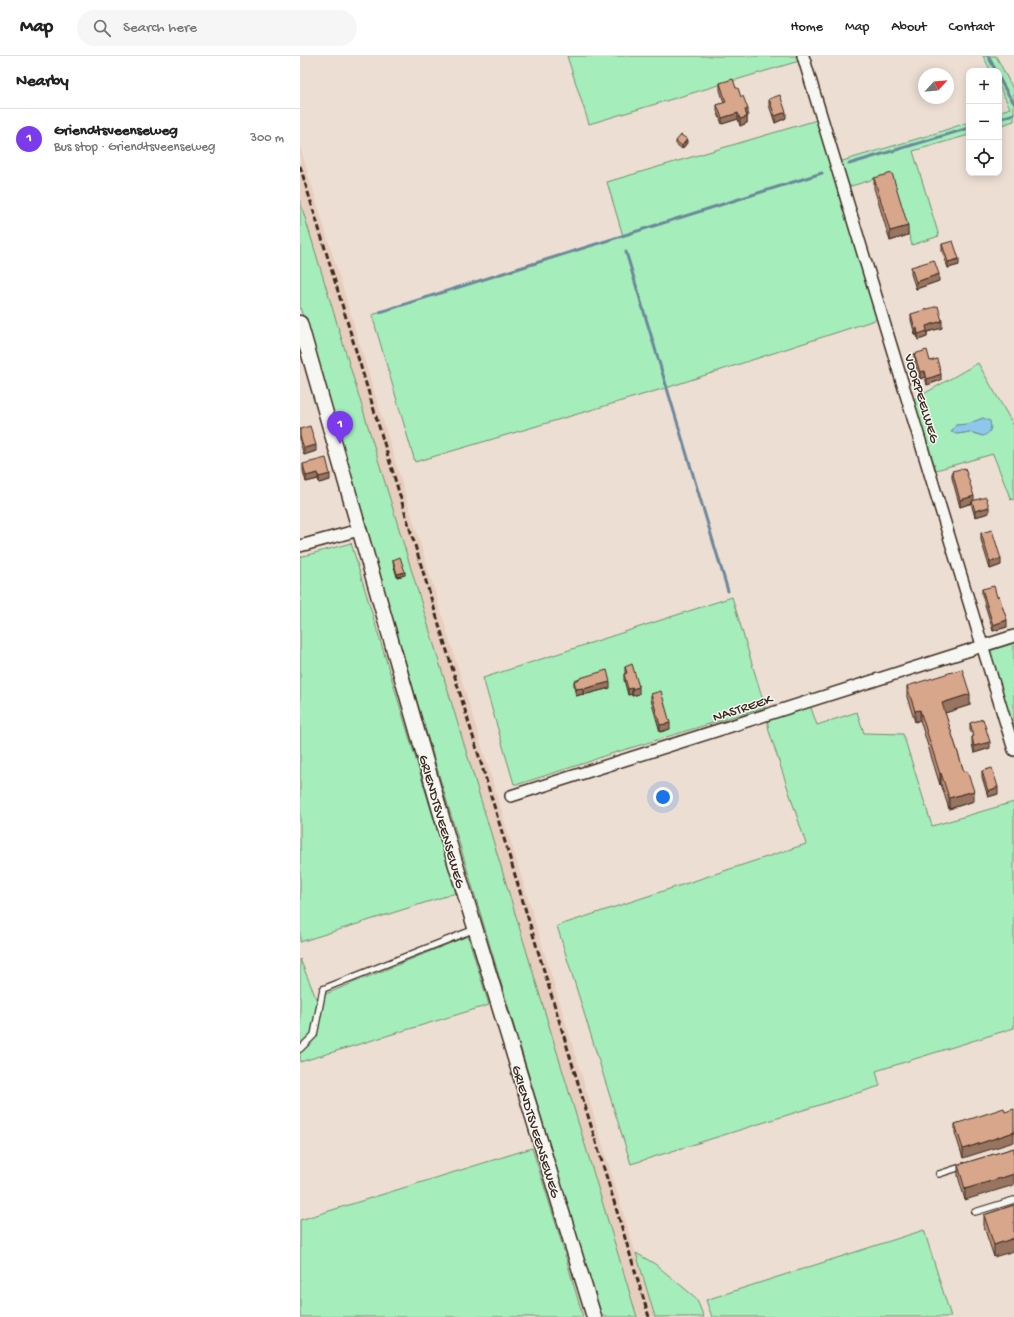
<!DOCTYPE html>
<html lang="en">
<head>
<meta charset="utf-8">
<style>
	:root { --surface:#fff; --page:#f6f6f6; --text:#222; --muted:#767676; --line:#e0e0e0; --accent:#7c3aed }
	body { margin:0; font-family:"Gochi Hand",sans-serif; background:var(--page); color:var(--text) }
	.controls { position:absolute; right:12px; top:12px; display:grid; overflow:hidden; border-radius:8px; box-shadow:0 2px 10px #0003 }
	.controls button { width:36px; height:36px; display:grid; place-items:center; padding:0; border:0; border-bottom:1px solid var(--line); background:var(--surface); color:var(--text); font:20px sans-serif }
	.compass { position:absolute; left:618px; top:12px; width:36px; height:36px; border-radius:50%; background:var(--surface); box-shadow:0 2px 10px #0003; rotate:64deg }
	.you { position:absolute; left:363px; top:741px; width:14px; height:14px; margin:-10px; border:3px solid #fff; border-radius:50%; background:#1a73e8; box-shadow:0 0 0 6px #1a73e833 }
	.badge { display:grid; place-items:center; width:26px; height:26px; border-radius:50%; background:var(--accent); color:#fff; font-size:13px; font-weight:700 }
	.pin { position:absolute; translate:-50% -33px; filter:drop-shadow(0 1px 2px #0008) }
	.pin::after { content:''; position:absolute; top:21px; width:14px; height:12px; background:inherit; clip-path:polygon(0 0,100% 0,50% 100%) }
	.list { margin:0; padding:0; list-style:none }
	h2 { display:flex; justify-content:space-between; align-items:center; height:52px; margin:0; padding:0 16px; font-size:17px }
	h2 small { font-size:13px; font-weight:400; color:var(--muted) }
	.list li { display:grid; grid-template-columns:26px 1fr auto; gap:12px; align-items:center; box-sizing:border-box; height:60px; padding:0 16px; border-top:1px solid var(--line) }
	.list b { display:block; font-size:15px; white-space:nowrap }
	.list p { margin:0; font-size:13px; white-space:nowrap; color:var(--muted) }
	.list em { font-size:13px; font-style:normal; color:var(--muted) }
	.icon { flex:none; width:22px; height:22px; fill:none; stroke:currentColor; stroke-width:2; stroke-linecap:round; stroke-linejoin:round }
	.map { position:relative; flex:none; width:714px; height:1261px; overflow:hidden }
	header { display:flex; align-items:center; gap:24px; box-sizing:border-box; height:56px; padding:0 20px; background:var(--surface); border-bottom:1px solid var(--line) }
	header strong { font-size:19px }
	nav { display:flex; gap:22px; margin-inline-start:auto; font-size:14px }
	.search { width:280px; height:36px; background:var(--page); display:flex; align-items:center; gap:10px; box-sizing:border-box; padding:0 14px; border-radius:22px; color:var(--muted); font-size:15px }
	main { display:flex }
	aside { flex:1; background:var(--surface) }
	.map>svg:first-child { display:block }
	.built { fill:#e7cdbd }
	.green { fill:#a5edbb; stroke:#708c6c; fill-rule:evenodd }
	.water { fill:#8dc7ec; stroke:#6c889a }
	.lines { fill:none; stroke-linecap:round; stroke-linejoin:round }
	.stream { stroke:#6c889a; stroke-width:3 }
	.service-casing { stroke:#3b2a1e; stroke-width:8 }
	.minor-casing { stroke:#3b2a1e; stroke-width:14 }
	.tertiary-casing { stroke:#3b2a1e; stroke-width:17 }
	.service { stroke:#f6f6f2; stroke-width:5.5 }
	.minor { stroke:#f6f6f2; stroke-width:11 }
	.tertiary { stroke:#f6f6f2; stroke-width:14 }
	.rail { stroke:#3b2a1e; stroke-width:3; stroke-dasharray:6 3; stroke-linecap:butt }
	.wall { fill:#ba8f78; stroke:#3b2a1e }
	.shaded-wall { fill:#977461; stroke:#3b2a1e }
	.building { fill:#d8a68b; stroke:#3b2a1e }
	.labels { text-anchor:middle; stroke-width:3; stroke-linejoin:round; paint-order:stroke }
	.street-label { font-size:14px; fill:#3b2a1e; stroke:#f6f6f2 }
</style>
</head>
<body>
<header>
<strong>Map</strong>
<div class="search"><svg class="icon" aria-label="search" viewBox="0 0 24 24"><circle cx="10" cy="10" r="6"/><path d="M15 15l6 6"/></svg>Search here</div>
<nav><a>Home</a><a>Map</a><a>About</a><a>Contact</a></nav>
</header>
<main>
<aside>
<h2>Nearby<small></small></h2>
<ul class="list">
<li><span class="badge">1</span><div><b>Griendtsveenseweg</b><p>Bus stop · Griendtsveenseweg</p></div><em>300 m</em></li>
</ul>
</aside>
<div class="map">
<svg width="714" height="1261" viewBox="0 0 714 1261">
	<rect width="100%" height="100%" fill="#edded3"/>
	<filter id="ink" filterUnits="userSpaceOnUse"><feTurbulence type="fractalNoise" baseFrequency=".025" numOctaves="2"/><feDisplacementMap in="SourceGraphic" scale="8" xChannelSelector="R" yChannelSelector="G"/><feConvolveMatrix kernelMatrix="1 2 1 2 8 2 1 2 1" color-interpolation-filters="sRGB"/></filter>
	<g filter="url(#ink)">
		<path class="built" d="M0,91L355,1261H337L0,145Z"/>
		<g class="green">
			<path d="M267,0H497L499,5L289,68Z"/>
			<path d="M683,0H696L714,35V65L699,70V56L710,52L699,30V15H691Z"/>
			<path d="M517,64L578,263L369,331L115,406L72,259L216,212L323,180L307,126Z"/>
			<path d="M669,66V79L613,95L639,180L612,189L591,118L548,131L539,106L630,79Z"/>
			<path d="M0,145L337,1261H301L150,756L0,251Z"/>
			<path d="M678,307L714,370V443L711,444L693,398L636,414L613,344ZM683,362V380L669,376L657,378L656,369L668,368Z"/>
			<path d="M51,487L156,837L0,886V501Z"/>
			<path d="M432,541L465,651L304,700L288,706L219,728H214L183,622Z"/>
			<path d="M714,587V679L689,595Z"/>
			<path d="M510,649L517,669L557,656L564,677L603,678L632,770L714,746V972L576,1015L580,1030L331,1108L257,870L506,788L469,675L467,662Z"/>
			<path d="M168,880L189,949L0,1006V903L16,942Z"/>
			<path d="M232,1092L257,1171L283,1261H0V1164Z"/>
			<path d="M624,1174L651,1261H412L406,1244Z"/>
			<path d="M336,1197L355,1208L396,1242L404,1261H355Z"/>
		</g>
		<path class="water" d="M683,362L690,365C692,374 690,377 683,380L670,376L657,378L651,376L656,369L668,368Z"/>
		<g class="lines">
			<g class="stream">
				<path d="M688,0L696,15"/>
				<path d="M699,22L708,38L714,47"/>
				<path d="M699,63L714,58"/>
				<path d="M549,108L669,72"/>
				<path d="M326,196L428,535"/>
				<path d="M80,256L522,117"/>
			</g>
			<defs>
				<g id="service">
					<path d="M0,993L14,979L23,933L175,873"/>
					<path d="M639,1118L664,1110"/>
					<path d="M675,1156L714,1144"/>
				</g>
				<g id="minor">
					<path d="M503,0L714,694"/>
					<path d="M0,490L59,474"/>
					<path d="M211,740L714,580"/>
				</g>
				<path id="tertiary" d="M0,267L151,793L294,1261"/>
			</defs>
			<use href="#service" class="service-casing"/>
			<use href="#minor" class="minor-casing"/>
			<use href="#tertiary" class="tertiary-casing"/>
			<use href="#service" class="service"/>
			<use href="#minor" class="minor"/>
			<use href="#tertiary" class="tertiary"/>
			<path class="rail" d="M0,110L349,1261"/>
		</g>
		<g class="wall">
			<path d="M420,27L436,32L448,60H447V67L440,70L438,63L422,68L417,55V49L424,47L420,34Z"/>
			<path d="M469,43L486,62L475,67L469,49Z"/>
			<path d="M376,85L387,87L382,93L376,88Z"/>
			<path d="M574,122L608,179L590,185L574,132Z"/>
			<path d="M642,188L659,209L648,212L642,195Z"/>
			<path d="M611,211L639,225L616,233L611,218Z"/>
			<path d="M611,258L642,272L627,276V281L618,284L617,279H615L611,264Z"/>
			<path d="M614,298L630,305L641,324L627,329L625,321L620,323L614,304Z"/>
			<path d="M0,373L16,395L4,399L0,386Z"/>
			<path d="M3,408L30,424L19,427L18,423L6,426L3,415Z"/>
			<path d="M652,415L674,445L689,457L675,461L672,451V447L660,451L652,422Z"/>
			<path d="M681,477L701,509L690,513L681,484Z"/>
			<path d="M93,504L105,519L97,521L93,507Z"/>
			<path d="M682,533L697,541L707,571L693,575L682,539Z"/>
			<path d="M325,611L339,638L332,640V638L328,639L324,624V618H325Z"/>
			<path d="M274,625L310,632L283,639V638L276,640L274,631Z"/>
			<path d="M607,630L670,649L645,657L664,716L674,745L649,753L641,728L640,729L620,664L615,666L607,641Z"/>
			<path d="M351,638L370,673L360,676L351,644Z"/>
			<path d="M670,667L690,692L674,697L672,688V681H673L670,674Z"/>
			<path d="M682,715L698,738L688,741L682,721Z"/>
			<path d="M705,1056L663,1102L655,1077V1068Z"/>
			<path d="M714,1092L665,1144L658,1120V1109Z"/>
			<path d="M714,1149L694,1201L684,1171V1159Z"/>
		</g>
		<g class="shaded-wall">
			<path d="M448,53V60L445,61V54Z"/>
			<path d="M486,56V62L475,67V60Z"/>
			<path d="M438,57V63L422,68V62Z"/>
			<path d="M447,61V67L440,70V63Z"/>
			<path d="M387,83V87L382,93V90Z"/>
			<path d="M608,170V179L590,185V175Z"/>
			<path d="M659,203V209L648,212V206Z"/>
			<path d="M639,218V225L616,233V226Z"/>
			<path d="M642,265V272L627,276V281L618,284V278L626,270Z"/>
			<path d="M617,272V279H615V273Z"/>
			<path d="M625,315V321L620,323V316Z"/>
			<path d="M641,318V324L627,329V323Z"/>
			<path d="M16,389V395L4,399V392Z"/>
			<path d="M18,417V423L6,426V420Z"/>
			<path d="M30,418V424L19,427V421Z"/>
			<path d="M674,440V447L672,445V447L660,451V444Z"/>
			<path d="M689,451V457L675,461V455Z"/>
			<path d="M701,503V509L690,513V506Z"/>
			<path d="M105,516V519L97,521V518Z"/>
			<path d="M707,564V571L693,575V569Z"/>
			<path d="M310,626V632L283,639V633Z"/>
			<path d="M339,631V638L332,640V633Z"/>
			<path d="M283,632V638L276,640V633Z"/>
			<path d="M332,632V638L328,639V633Z"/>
			<path d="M670,638V649L642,658V647Z"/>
			<path d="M620,654V664L615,666V655Z"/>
			<path d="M370,667V673L360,676V669Z"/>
			<path d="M690,686V692L674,697V690Z"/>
			<path d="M641,717V728L640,729V718Z"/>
			<path d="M698,731V738L688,741V735Z"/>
			<path d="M674,735V745L649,753V742Z"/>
			<path d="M714,1076V1086L663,1102V1093Z"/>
			<path d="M714,1118V1129L665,1144V1133Z"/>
			<path d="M714,1182V1195L694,1201V1189Z"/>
		</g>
		<g class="building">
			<path d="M433,23L436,32H438L441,41L443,40L448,53L445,54L447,61L440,63L438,57L422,62L417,49L426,46L420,27Z"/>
			<path d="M480,39L486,56L475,60L469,43Z"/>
			<path d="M381,79L387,83L382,90L376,85Z"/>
			<path d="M592,117L608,170L590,175L574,122Z"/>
			<path d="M653,185L659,203L648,206L642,188Z"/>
			<path d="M634,204L639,218L616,226L611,211Z"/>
			<path d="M638,250L642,265L626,270L627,275L618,278L617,272L615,273L611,258Z"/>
			<path d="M627,294L630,305L637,303L641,318L627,323L625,315L620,316L614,298Z"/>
			<path d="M10,370L16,389L4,392L0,380V373Z"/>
			<path d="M26,402L30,418L19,421L18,417L6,420L3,408Z"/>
			<path d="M665,412L674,440L660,444L652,415Z"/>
			<path d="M686,441L689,451L675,455L672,445Z"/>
			<path d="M692,474L701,503L690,506L681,477Z"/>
			<path d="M100,501L105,516L97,518L93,504Z"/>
			<path d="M694,530L697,541L699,540L707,564L693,569L682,533Z"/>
			<path d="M332,608L339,631L332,633V632L328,633L324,618L327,617L325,611Z"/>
			<path d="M662,613L670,638L642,647L664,716L667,715L674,735L649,742L641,717L640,718L620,654L615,655L607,630Z"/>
			<path d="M307,614L310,626L283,633V632L276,633L274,625L280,623V622Z"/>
			<path d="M361,635L370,667L360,669L351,638Z"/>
			<path d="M683,663L690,686L674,690L672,681L674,680L670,667Z"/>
			<path d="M692,712L698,731L688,735L682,715Z"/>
			<path d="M704,1052L705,1056L714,1053V1076L663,1093L655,1068Z"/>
			<path d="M714,1092V1118L665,1133L658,1109Z"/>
			<path d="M714,1149V1182L694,1189L684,1159Z"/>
		</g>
	</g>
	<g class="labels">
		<g class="street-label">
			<text transform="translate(623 342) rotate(73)" y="5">VOORPEELWEG</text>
			<text transform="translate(442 651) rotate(-18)" y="5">NASTREEK</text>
			<text transform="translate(143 765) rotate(74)" y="5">GRIENDTSVEENSEWEG</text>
			<text transform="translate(237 1075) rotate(73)" y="5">GRIENDTSVEENSEWEG</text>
		</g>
	</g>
</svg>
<div class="controls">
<button>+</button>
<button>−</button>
<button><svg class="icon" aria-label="locate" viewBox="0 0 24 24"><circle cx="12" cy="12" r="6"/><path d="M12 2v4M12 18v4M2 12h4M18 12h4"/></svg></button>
</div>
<svg class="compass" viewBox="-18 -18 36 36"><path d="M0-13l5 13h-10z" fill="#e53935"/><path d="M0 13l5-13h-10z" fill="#767676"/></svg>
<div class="you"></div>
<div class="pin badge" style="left:40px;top:388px">1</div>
</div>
</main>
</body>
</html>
